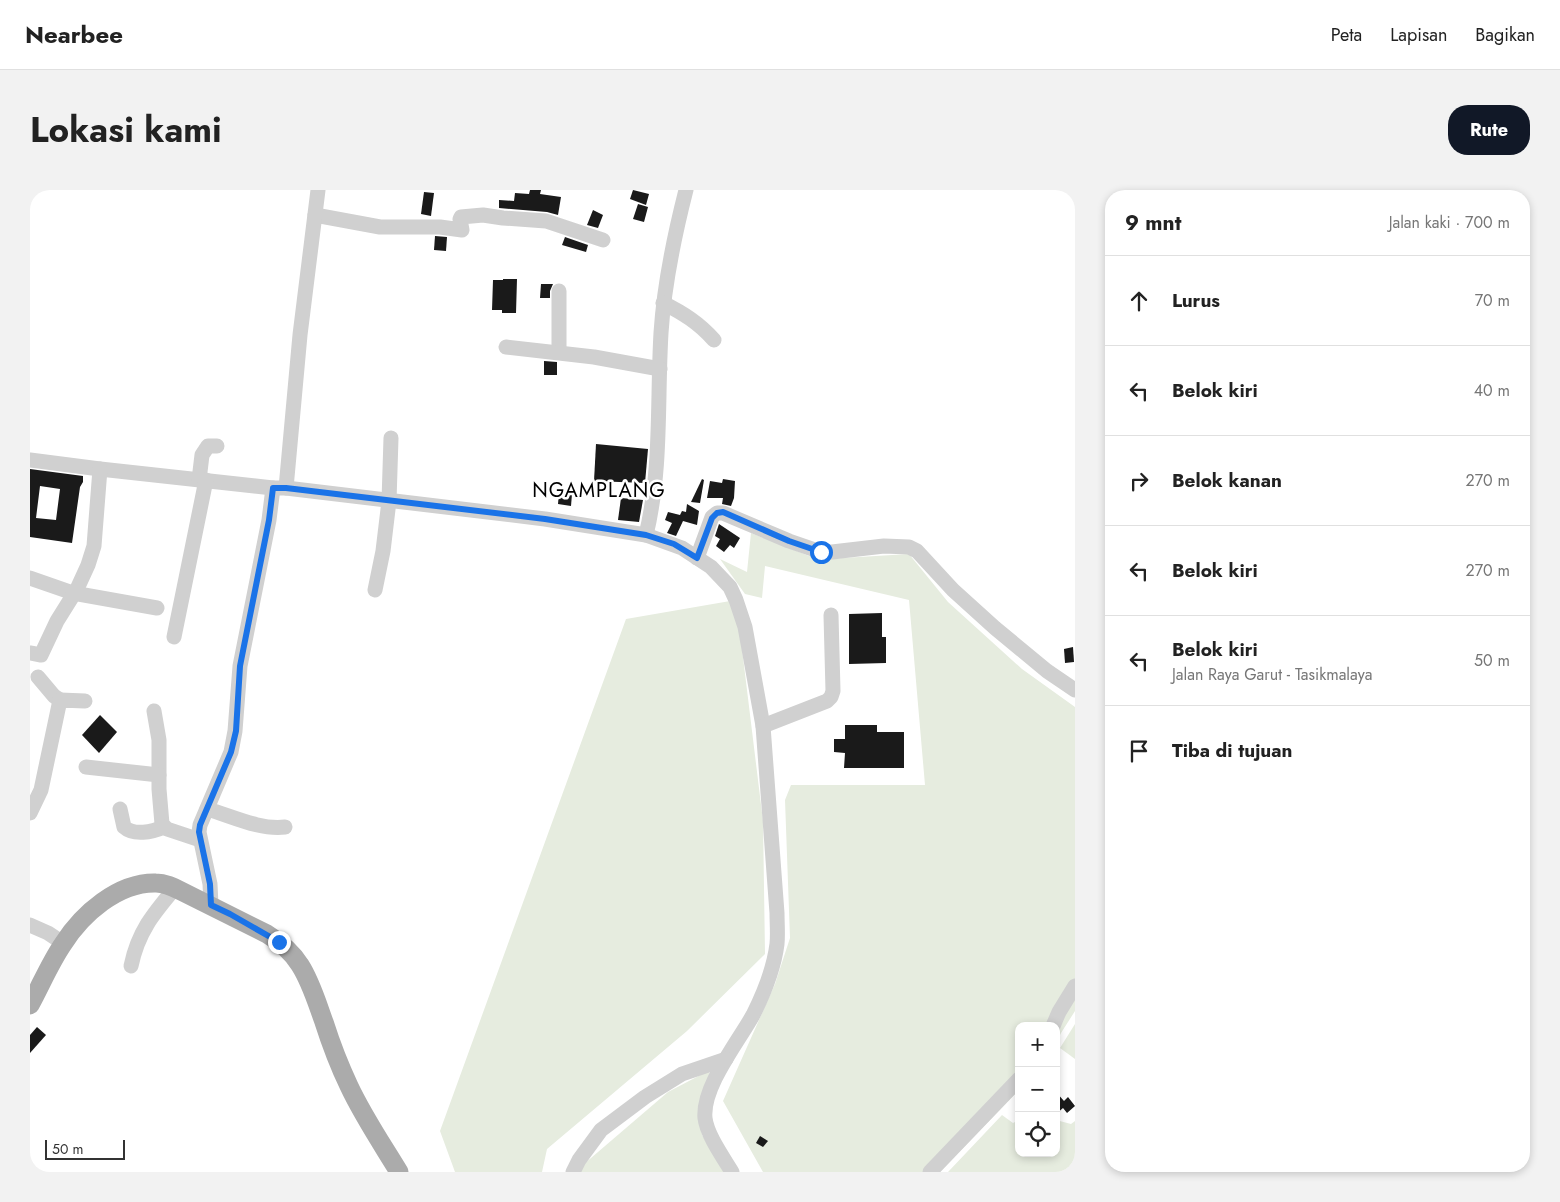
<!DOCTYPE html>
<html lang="id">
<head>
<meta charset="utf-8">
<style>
	:root { --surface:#fff; --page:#f2f2f2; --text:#222; --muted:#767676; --line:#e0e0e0; --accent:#111827 }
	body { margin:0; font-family:Jost,sans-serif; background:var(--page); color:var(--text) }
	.controls { position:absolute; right:15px; bottom:15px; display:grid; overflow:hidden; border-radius:10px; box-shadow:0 2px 8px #0003 }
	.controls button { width:45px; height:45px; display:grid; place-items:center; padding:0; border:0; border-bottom:1px solid var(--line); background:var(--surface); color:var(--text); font:25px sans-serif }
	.scale { position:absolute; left:15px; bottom:12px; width:80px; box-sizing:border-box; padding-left:5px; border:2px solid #333; border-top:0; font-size:14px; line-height:18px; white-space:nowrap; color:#333; -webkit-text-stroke:4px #fff; paint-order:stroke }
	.stop { position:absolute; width:15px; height:15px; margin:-11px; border:4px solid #1a73e8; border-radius:50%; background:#fff }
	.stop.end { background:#1a73e8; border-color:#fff; box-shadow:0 1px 5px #0008 }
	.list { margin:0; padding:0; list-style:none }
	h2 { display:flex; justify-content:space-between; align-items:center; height:65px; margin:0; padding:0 20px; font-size:21px }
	h2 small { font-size:16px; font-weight:400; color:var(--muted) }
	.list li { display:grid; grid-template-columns:32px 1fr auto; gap:15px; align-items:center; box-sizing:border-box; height:90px; padding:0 20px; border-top:1px solid var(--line) }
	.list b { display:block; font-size:19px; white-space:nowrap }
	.list p { margin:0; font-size:16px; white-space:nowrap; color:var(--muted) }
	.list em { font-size:16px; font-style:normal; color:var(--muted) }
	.icon { flex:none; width:28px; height:28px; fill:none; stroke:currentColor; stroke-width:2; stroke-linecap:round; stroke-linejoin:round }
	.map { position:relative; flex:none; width:1045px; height:982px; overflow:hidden; border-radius:20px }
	header { display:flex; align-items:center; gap:30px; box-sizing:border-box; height:70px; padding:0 25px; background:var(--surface); border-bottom:1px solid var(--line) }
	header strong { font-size:24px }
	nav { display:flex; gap:28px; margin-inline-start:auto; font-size:18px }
	.intro { display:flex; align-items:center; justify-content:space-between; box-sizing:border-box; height:120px; padding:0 30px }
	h1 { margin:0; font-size:35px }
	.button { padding:12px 22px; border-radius:20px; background:var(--accent); color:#fff; font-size:18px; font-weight:700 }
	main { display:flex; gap:30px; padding:0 30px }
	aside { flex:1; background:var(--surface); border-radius:20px; box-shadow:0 2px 8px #0003 }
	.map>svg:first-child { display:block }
	.green { fill:#e6ecdf }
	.building { fill:#1a1a1a; fill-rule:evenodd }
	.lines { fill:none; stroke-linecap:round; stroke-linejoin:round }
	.minor { stroke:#d0d0d0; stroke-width:15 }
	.major { stroke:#ababab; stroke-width:19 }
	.route { stroke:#1a73e8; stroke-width:6 }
	.labels { text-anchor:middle; stroke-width:5; stroke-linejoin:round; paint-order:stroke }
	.quarter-label { font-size:20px; letter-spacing:1px; fill:#000; stroke:#fff }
</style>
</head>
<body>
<header>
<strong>Nearbee</strong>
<nav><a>Peta</a><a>Lapisan</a><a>Bagikan</a></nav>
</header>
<div class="intro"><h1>Lokasi kami</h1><a class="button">Rute</a></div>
<main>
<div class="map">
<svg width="1045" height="982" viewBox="0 0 1045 982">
	<rect width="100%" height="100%" fill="#fff"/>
	<g class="green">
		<path d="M721,343L779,366L796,369L879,364L918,412L992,479L1045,517V821L1031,843L1026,853V836H989V900L910,982H733L693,911L745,794L760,748L755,610L761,595H895L879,410L735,376L732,408L715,404L690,369L717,382Z"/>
		<path d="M706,410L733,631L735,764L657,841L517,959L512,982H425L410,941L596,429Z"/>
		<path d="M1045,834V869L1030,858Z"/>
		<path d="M680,880L670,919L672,945L694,982H550L554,974L638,902Z"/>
		<path d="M972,925L983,933L989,930V963H1026V930L1041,934L1045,931V982H918Z"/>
	</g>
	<g class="building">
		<path d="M500,0H511L510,4L531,7L528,25L517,22L469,18V10L484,11L485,3L499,4Z"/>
		<path d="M603,0L619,4L616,15L600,9Z"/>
		<path d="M394,2L404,3L401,26L391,24Z"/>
		<path d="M608,14L618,17L614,32L603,29Z"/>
		<path d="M563,20L573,25L568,38L557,35Z"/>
		<path d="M405,46L417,47L416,61L404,60Z"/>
		<path d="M535,47L558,55L556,62L532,55Z"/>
		<path d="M473,89H487L486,123H472V120H462L463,90H473Z"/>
		<path d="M511,94H523L520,101V108H510Z"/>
		<path d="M514,171L527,172V185H514Z"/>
		<path d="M566,254L618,259L615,293L564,291Z"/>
		<path d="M0,279L53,286V292L50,297L42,353L0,347ZM10,296L30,299L26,330L6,328Z"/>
		<path d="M672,289L674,290L670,313L661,312Z"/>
		<path d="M693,289L705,291L704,308L701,316L692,314L693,308H677L680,291L692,293Z"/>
		<path d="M529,302L542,304L541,316L528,314Z"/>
		<path d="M591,308L613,310L609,332L588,330Z"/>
		<path d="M657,314L669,321L667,335L653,331L646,346L637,343L642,333L635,330L638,322L650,325L652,321L656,322Z"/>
		<path d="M689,334L710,348L704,358L700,355L694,362L686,356L690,349L685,346Z"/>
		<path d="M852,423V447H856V473L819,474V424Z"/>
		<path d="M1043,457L1044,472L1035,473L1034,459Z"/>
		<path d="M70,525L87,542L69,563L52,545Z"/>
		<path d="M815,535H847V542H874V578H814L815,563L804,562V549H815Z"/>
		<path d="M7,837L16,845L0,863V845Z"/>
		<path d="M1026,902L1034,911L1038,907L1045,916L1037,923L1033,918L1026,924Z"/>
		<path d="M730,946L738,951L733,957L726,953Z"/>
	</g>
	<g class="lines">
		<g class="minor">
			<path d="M656,0C644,47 634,95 631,143C627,210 632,279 616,345L652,358L681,377L700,397L706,410L715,437L733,536L747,723C747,733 748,744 747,754C744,778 734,803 723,825C708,852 672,897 675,928C677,945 693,967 702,982"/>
			<path d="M285,25L350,37H410L432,40L430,29L431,27L453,25L473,28L516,31L573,50"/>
			<path d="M529,101V162"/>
			<path d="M633,113C653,123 669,133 684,150"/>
			<path d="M476,157L564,167L630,179"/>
			<path d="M0,270L70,279L243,298H256L515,329L616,345"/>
			<path d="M169,290L172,265L178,256H187"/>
			<path d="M256,298L270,145L288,0"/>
			<path d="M667,368L682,327L687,323H693L759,351L791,362H802L854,356L879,357L887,361L923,400L965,438L1017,481L1045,500"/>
			<path d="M0,388L43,403L127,418"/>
			<path d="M345,400L353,361L359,311L361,248"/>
			<path d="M144,447L176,290"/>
			<path d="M0,463L11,465L27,431L47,399L58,375L64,356L70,279"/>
			<path d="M8,487L24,506L30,510"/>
			<path d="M124,521L129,550V599L132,634L137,639L170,650"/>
			<path d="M733,536L797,511L801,507L803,501L801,425"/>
			<path d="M56,577L129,585"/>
			<path d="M90,619L94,637C104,646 122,642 134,637"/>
			<path d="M177,619C202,626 229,640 255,637"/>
			<path d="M0,623L11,600L30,510L55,511"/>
			<path d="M181,715L180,694L169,642L170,635L201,562L205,541L210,476L239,330L243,298"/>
			<path d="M0,735L18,743L33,753"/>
			<path d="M101,776C108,742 123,724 145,698"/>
			<path d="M1023,836L1029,822L1045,796"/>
			<path d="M543,982L549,970L571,940L615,907L652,884L696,869"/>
			<path d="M900,982L989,889"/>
		</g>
		<path class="major" d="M0,815C11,795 20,773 33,754C52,724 88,692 126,693C135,693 143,697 151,701L237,744C250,752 262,762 270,775C281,792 287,813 294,832C301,854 309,875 319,896C333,926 352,954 369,982"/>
	</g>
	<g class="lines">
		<path class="route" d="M249,752L200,724L181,715L180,694L169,642L170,635L201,562L206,541L210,476L239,330L243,298H256L515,329L616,345L644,354L667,368L682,328L687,323L693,322L759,351L791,362"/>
	</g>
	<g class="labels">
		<g class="quarter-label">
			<text x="569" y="307">NGAMPLANG</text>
		</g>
	</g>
</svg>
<div class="controls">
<button>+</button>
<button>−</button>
<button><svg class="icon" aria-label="locate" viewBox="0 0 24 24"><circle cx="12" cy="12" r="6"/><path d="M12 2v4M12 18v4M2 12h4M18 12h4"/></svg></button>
</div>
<div class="scale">50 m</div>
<div class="stop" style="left:791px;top:362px"></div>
<div class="stop end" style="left:249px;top:752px"></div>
</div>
<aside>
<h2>9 mnt<small>Jalan kaki · 700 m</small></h2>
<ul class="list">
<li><svg class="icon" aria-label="ahead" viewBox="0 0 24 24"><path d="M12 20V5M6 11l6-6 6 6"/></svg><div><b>Lurus</b></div><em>70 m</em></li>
<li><svg class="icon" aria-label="left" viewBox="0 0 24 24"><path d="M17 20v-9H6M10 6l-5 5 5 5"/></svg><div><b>Belok kiri</b></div><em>40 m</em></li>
<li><svg class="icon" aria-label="right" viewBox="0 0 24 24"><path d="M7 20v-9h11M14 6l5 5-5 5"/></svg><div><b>Belok kanan</b></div><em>270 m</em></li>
<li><svg class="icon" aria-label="left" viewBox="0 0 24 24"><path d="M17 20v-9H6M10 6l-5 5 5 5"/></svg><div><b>Belok kiri</b></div><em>270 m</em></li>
<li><svg class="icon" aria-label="left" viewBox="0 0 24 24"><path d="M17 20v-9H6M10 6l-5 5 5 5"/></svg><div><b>Belok kiri</b><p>Jalan Raya Garut - Tasikmalaya</p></div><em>50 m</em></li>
<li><svg class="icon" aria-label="arrive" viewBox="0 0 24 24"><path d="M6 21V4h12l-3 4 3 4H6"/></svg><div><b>Tiba di tujuan</b></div></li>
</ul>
</aside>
</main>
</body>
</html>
